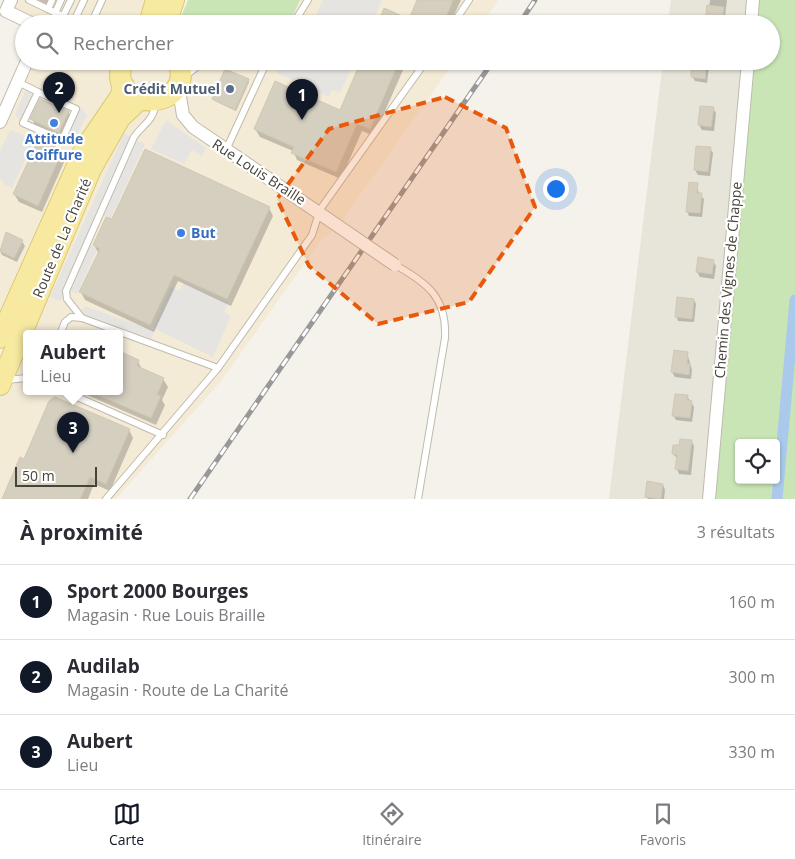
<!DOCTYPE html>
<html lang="fr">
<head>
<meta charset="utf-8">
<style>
	:root { --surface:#fff; --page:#f7f7f7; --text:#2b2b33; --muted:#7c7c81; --line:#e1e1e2; --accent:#111827 }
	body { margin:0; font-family:"Open Sans",sans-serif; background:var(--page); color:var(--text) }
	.controls { position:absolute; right:15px; bottom:15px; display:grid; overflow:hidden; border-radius:5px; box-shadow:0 1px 4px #0004 }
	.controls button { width:45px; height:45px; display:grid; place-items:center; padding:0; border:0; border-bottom:1px solid var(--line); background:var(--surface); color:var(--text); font:25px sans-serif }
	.scale { position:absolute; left:15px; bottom:12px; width:82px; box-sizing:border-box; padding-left:5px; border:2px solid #474339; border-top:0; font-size:14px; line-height:18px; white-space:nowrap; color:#474339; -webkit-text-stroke:4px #fff; paint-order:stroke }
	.you { position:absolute; left:555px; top:188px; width:18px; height:18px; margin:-12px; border:4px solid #fff; border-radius:50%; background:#1a73e8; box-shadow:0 0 0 8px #1a73e833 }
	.badge { display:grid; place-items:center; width:32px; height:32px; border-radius:50%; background:var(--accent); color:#fff; font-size:16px; font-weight:700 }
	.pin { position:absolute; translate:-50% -41px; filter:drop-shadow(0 1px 2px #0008) }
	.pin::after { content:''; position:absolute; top:26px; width:18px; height:15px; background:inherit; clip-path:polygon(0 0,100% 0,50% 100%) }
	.popup { position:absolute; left:23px; top:330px; width:100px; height:65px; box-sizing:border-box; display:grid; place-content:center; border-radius:5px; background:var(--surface); filter:drop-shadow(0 1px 4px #0005); font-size:16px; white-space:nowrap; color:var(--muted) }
	.popup b { font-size:19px; color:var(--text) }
	.popup::after { content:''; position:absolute; left:50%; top:100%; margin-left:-10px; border:10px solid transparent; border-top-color:var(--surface) }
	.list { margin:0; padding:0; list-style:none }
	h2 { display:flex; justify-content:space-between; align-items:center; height:65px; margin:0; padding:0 20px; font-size:21px }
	h2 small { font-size:16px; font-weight:400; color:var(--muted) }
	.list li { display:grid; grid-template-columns:32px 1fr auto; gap:15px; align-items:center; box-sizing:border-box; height:75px; padding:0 20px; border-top:1px solid var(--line) }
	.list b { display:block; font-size:19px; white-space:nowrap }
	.list p { margin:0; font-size:16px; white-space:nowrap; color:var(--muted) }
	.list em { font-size:16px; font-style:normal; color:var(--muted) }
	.icon { flex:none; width:28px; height:28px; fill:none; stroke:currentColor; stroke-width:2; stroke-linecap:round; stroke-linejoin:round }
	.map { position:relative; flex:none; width:795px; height:499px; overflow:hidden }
	.search { position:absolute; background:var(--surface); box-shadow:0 1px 4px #0004; left:15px; right:15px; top:15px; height:55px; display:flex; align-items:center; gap:12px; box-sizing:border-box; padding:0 18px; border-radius:28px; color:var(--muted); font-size:19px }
	.sheet { height:290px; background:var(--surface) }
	nav { display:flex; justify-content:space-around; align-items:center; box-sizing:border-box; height:70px; border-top:1px solid var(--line); background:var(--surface); font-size:14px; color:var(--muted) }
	nav a { display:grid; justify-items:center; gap:2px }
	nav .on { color:var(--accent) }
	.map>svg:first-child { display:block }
	.residential { fill:#e7e5d9 }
	.commercial { fill:#f4ebd7 }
	.green { fill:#c9e5b6; fill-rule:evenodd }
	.parking { fill:#e6e4e1 }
	.shadow { fill:#0003 }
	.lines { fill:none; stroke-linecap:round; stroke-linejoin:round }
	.canal { stroke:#abc9eb; stroke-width:11 }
	.building { fill:#d5cfc0; stroke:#cfc8b4 }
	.lane-casing { stroke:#bfbbad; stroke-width:8 }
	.street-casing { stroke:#bfbbad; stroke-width:14 }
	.primary-casing { stroke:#dbc971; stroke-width:22 }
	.lane { stroke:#fff; stroke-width:6 }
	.street { stroke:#fff; stroke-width:12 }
	.primary { stroke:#f7eaa0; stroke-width:20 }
	.rail-casing { stroke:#989898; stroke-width:5 }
	.rail { stroke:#fff; stroke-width:3; stroke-dasharray:9; stroke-linecap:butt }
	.street-bridge-casing { stroke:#bfbbad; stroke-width:14; stroke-linecap:butt }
	.street-bridge { stroke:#fff; stroke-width:12 }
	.marked { fill:#e8590c; fill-opacity:0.2; stroke:#e8590c; stroke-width:4; stroke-dasharray:10 6; stroke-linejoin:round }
	.service-dot { fill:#5c6f8a; stroke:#fff; stroke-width:2 }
	.shop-dot { fill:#3f7fe0; stroke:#fff; stroke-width:2 }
	.labels { text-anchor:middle; stroke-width:4.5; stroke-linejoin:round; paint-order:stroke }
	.service-label { font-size:14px; font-weight:bold; fill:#4e5e75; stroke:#fff; text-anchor:end }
	.shop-label { font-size:14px; font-weight:bold; fill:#366cbe; stroke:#fff }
	.street-label { font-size:14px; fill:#474339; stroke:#fff }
</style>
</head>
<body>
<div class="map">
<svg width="795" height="499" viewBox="0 0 795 499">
	<rect width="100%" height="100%" fill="#f4f2ea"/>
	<g class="residential">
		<path d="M671,0H753L751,24H668Z"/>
		<path d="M663,61H748L709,499H609Z"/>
	</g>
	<g class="commercial">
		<path d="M11,0H150L168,24H33L6,11Z"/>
		<path d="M300,0H498L482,24H284L291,20Z"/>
		<path d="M27,61H455L338,226L321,240L221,381L116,499H0V399L27,341V392H119V334H30L65,258L88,152L84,150L73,146L0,310V122Z"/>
	</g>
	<g class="green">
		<path d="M188,0H300L291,20L284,24H178Z"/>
		<path d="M753,0H795V499H709L748,61H771V24H751ZM739,443H776V480H739Z"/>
	</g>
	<g class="parking">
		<path d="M323,0H382L371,24H312Z"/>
		<path d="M280,61H355L340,93L332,90L329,97L277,73Z"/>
		<path d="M26,89L33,95L21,123L15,114Z"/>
		<path d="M81,107L87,115L74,141L69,132Z"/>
		<path d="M166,120L206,148L202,156L192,150L184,164L151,149Z"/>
		<path d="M10,130L35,139L12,188L5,185L0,178V151Z"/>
		<path d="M124,134L145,144L111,218L103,215L90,245L97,249L77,294L70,291L60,301L50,297Z"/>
		<path d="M183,283L228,303L224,312L231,316L213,357L153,328L171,287L179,291Z"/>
		<path d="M84,306L154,330L152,339L82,314Z"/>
	</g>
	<g class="shadow">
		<path d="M38,0H54L49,5Z"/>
		<path d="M418,0H461L450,24H379L409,21Z"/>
		<path d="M710,0H727L724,24H707Z"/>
		<path d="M363,61H407L374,136L362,131L341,179L297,160L293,151L260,137L255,129L341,112Z"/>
		<path d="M707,62L709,67L707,83L695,81L692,76Z"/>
		<path d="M248,80L249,82L236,111L215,101L213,99Z"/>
		<path d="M41,100L68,112L73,120L63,140L36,127L32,119Z"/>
		<path d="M713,108L716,113L714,131L702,130L699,125Z"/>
		<path d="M53,143L65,160L42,212L19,202L14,194Z"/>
		<path d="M710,148L713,153L710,176L698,175L695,170Z"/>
		<path d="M697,185L699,194L704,199L702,217L689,216L687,211Z"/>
		<path d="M269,208L273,216L231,306L178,281L154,332L85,300L81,292L99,254L94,245Z"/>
		<path d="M7,234L22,241L25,246L17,262L2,255L0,251Z"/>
		<path d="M713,261L716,266L714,279L700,277L697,272Z"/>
		<path d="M694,300L696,304L694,322L678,321L676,316Z"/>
		<path d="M687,353L692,370L691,379L675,377L672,372Z"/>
		<path d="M138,361L142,370L163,379L168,387L162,400L165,405L156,425L80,392H119Z"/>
		<path d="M687,396L694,407L692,422L676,420L673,415Z"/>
		<path d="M129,430L133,438L110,491L94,484L88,499H3L20,459L24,461Z"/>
		<path d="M692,442L694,446L691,475L679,474L677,469L678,459L673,454L680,447Z"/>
		<path d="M663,485L665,490L664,499H648L646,496Z"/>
	</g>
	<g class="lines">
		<path class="canal" d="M777,499L795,300"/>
	</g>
	<g class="building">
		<path d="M417,0H453L443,24H378L384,8L409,19Z"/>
		<path d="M707,5L724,7L722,24H705Z"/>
		<path d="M361,61H399L370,129L357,124L336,172L291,153L294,147L254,129L275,81L340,110Z"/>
		<path d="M691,61H707L705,79L691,77Z"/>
		<path d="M225,69L249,79L235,110L212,99Z"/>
		<path d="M40,99L69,111L59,133L30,119Z"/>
		<path d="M700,106L714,107L711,127L698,125Z"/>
		<path d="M40,136L54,142L52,147L62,151L38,206L13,194Z"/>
		<path d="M696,146L711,147L708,172L694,170Z"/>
		<path d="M145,149L270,207L227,299L174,275L150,325L79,292L100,249L93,245L106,217L112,219Z"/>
		<path d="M689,182L698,183L697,193H702L700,213L686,212Z"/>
		<path d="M6,232L23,240L14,258L0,251Z"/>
		<path d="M698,257L714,260L712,274L696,272Z"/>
		<path d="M677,297L694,299L692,319L675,317Z"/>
		<path d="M674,350L688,352L687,363L690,364L689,375L671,372Z"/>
		<path d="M119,351L139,360L137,366L164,378L157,395L161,396L151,418L91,392H119Z"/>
		<path d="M675,394L688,395L687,400L692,401L690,418L672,416Z"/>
		<path d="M55,397L130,429L106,484L90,477L80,499H2L20,457L24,459L49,401Z"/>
		<path d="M680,439L692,440L688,471L675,469L677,455L672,454L673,445H679Z"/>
		<path d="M647,481L663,484L661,499L645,497Z"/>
	</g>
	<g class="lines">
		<defs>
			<g id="lane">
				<path d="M29,0L79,24"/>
				<path d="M48,9L52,0"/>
				<path d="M55,13L61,0"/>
				<path d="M63,16L71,0"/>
				<path d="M74,21L84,0"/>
				<path d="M91,24L102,0"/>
				<path d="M293,24L308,0"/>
				<path d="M453,24L469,0"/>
				<path d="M188,61L198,66"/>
				<path d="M184,77L198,66L223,61"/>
				<path d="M18,82L38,92"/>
				<path d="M38,92L76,109L62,140L23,123Z"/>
				<path d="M226,150L267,61"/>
				<path d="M319,211L426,61"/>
				<path d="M395,265C428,283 447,298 445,338L418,499"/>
				<path d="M82,318L67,299L66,291L134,137C145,122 153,122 156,102"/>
				<path d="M60,334L65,322L71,317L82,318L218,368"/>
				<path d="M6,380L27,378"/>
				<path d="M66,392L163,435"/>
				<path d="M106,499L218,368L312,235L319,213"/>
			</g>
			<g id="street">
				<path d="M11,0L6,11L33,24"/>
				<path d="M751,24L753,0"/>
				<path d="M178,85L183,115L193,127L338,226"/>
				<path d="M0,122L27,61"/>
				<path d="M709,499L748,61"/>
			</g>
			<g id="primary">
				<path d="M149,24L156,0"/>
				<path d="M166,24L174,0"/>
				<path d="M123,61C103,115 198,112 178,61"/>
				<path d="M0,338L84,150L120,97L124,86"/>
				<path d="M0,385L91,169L120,118L139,100"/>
			</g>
		</defs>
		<use href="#lane" class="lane-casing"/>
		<use href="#street" class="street-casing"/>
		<use href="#primary" class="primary-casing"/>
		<use href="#lane" class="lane"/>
		<use href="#street" class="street"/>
		<use href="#primary" class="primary"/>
		<defs>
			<g id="rail">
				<path d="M519,24L535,0"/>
				<path d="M190,499L493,61"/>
			</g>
		</defs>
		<use href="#rail" class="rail-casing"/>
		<use href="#rail" class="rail"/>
		<defs>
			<path id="street-bridge" d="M338,226L395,265"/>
		</defs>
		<use href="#street-bridge" class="street-bridge-casing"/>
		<use href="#street-bridge" class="street-bridge"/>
	</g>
	<path class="marked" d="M445,97L506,128L535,207L469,302L378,324L309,266L277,199L329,129Z"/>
	<circle class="service-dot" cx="230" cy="89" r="5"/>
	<g class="shop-dot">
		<circle cx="54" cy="123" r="5"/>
		<circle cx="181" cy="233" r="5"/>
	</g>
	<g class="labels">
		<g class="service-label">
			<text x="220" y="94">Crédit Mutuel</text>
		</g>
		<g class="shop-label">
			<text x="54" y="144">Attitude<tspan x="54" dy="16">Coiffure</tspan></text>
			<text x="191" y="238" text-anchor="start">But</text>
		</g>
		<g class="street-label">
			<text transform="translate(259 172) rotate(33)" y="5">Rue Louis Braille</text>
			<text transform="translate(62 238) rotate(-67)" y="5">Route de La Charité</text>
			<text transform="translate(728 280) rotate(-85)" y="5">Chemin des Vignes de Chappe</text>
		</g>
	</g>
</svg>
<div class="controls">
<button><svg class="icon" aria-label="locate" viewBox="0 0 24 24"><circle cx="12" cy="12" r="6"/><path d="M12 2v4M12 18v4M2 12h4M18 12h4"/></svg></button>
</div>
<div class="scale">50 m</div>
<div class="you"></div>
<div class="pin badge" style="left:302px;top:120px">1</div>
<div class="pin badge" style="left:59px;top:113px">2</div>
<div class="pin badge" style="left:73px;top:453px">3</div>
<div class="popup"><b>Aubert</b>Lieu</div>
<div class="search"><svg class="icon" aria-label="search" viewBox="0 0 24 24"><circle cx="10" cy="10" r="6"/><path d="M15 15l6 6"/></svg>Rechercher</div>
</div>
<section class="sheet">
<h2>À proximité<small>3 résultats</small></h2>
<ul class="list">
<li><span class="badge">1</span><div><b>Sport 2000 Bourges</b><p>Magasin · Rue Louis Braille</p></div><em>160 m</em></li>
<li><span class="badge">2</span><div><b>Audilab</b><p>Magasin · Route de La Charité</p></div><em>300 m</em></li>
<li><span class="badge">3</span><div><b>Aubert</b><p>Lieu</p></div><em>330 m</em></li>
</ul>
</section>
<nav>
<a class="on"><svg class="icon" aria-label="map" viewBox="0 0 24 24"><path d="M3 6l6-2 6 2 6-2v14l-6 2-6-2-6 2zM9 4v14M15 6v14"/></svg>Carte</a>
<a><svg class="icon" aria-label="directions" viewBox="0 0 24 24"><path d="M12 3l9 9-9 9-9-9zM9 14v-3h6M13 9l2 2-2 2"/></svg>Itinéraire</a>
<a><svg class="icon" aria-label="saved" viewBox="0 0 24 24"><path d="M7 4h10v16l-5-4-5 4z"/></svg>Favoris</a>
</nav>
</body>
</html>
